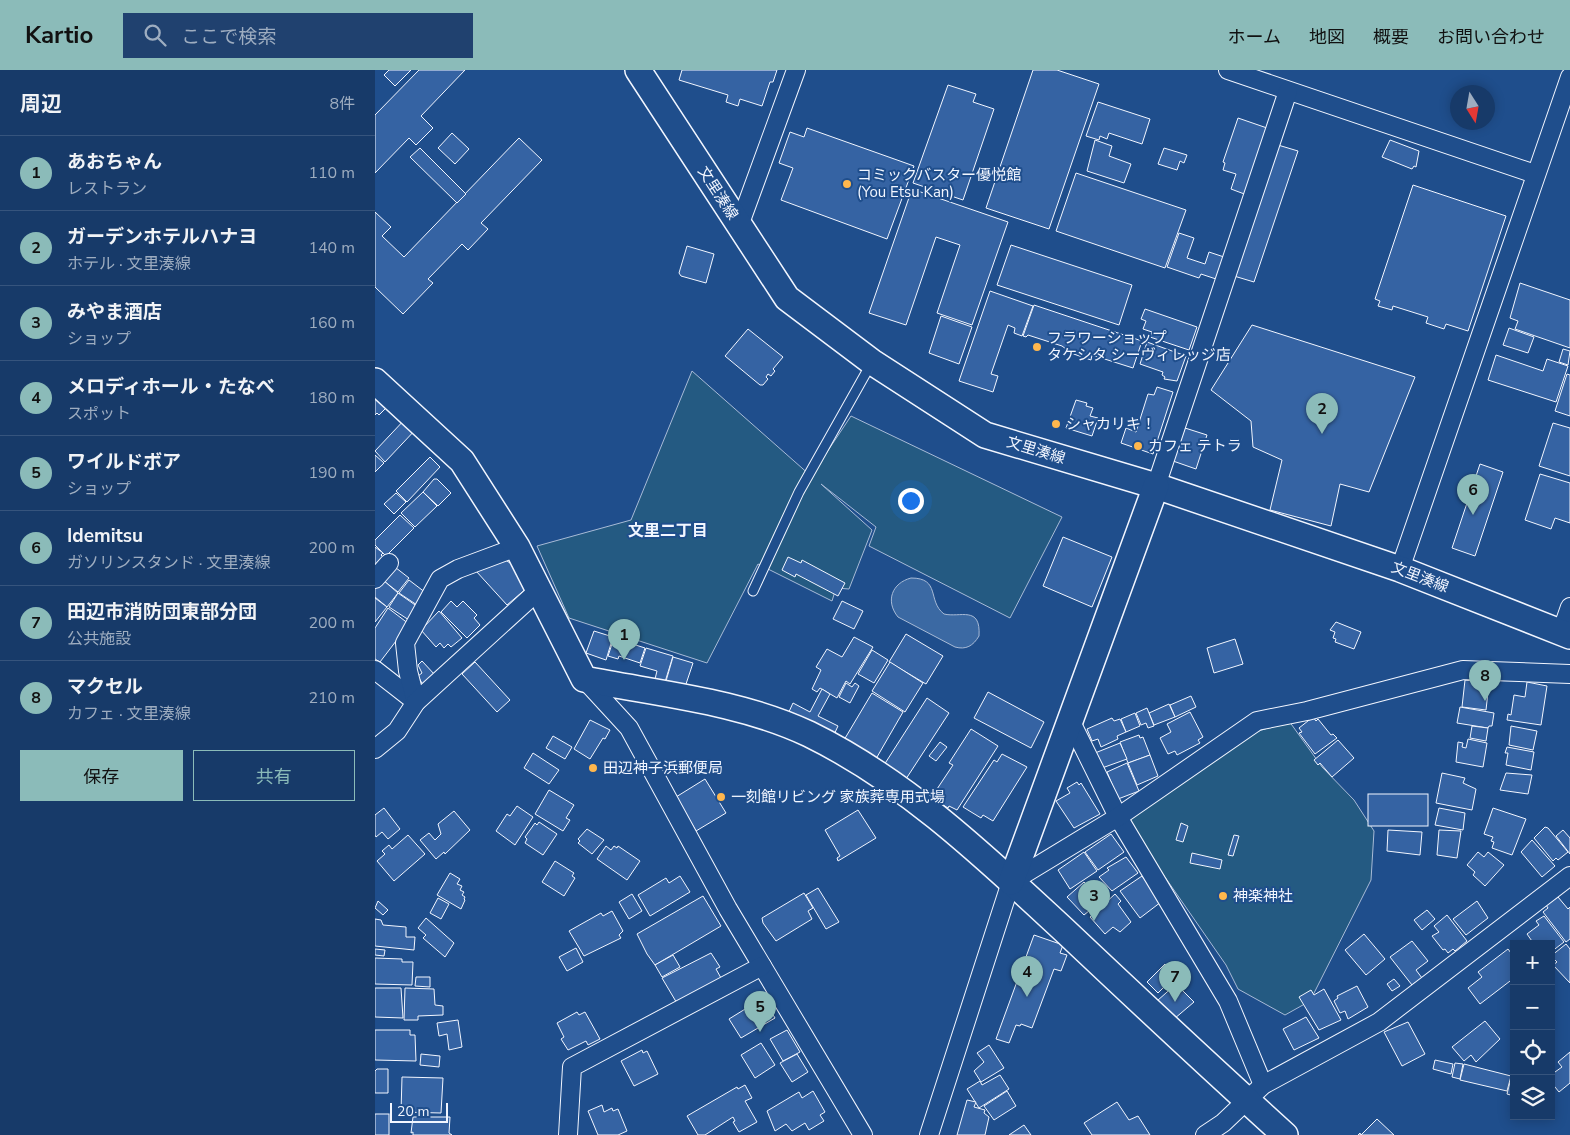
<!DOCTYPE html>
<html lang="ja">
<head>
<meta charset="utf-8">
<style>
	:root { --surface:#173a69; --page:#20416f; --text:#f1f3f6; --muted:#9eadc0; --line:#36547d; --accent:#8bbbb9 }
	body { margin:0; font-family:"Nunito Sans","Noto Sans JP",sans-serif; background:var(--page); color:var(--text) }
	.controls { position:absolute; right:15px; bottom:15px; display:grid; overflow:hidden; border-radius:0px; box-shadow:0 2px 12px #0003 }
	.controls button { width:45px; height:45px; display:grid; place-items:center; padding:0; border:0; border-bottom:1px solid var(--line); background:var(--surface); color:var(--text); font:25px sans-serif }
	.compass { position:absolute; left:1075px; top:15px; width:45px; height:45px; border-radius:50%; background:var(--surface); box-shadow:0 2px 12px #0003; rotate:169deg }
	.scale { position:absolute; left:15px; bottom:12px; width:58px; box-sizing:border-box; padding-left:5px; border:2px solid #f2f6ff; border-top:0; font-size:14px; line-height:18px; white-space:nowrap; color:#f2f6ff; -webkit-text-stroke:4px #1f4e8c; paint-order:stroke }
	.you { position:absolute; left:535px; top:430px; width:18px; height:18px; margin:-12px; border:4px solid #fff; border-radius:50%; background:#1a73e8; box-shadow:0 0 0 8px #1a73e833 }
	.badge { display:grid; place-items:center; width:32px; height:32px; border-radius:50%; background:var(--accent); color:#111; font-size:16px; font-weight:700 }
	.pin { position:absolute; translate:-50% -41px; filter:drop-shadow(0 1px 2px #0008) }
	.pin::after { content:''; position:absolute; top:26px; width:18px; height:15px; background:inherit; clip-path:polygon(0 0,100% 0,50% 100%) }
	.list { margin:0; padding:0; list-style:none }
	h2 { display:flex; justify-content:space-between; align-items:center; height:65px; margin:0; padding:0 20px; font-size:21px }
	h2 small { font-size:16px; font-weight:400; color:var(--muted) }
	.list li { display:grid; grid-template-columns:32px 1fr auto; gap:15px; align-items:center; box-sizing:border-box; height:75px; padding:0 20px; border-top:1px solid var(--line) }
	.list b { display:block; font-size:19px; white-space:nowrap }
	.list p { margin:0; font-size:16px; white-space:nowrap; color:var(--muted) }
	.list em { font-size:16px; font-style:normal; color:var(--muted) }
	.actions { display:flex; gap:10px; padding:15px 20px }
	.actions a { flex:1; padding:11px 0; border:1px solid var(--accent); border-radius:0px; text-align:center; font-size:18px; color:var(--accent) }
	.actions .main { background:var(--accent); color:#111 }
	.icon { flex:none; width:28px; height:28px; fill:none; stroke:currentColor; stroke-width:2; stroke-linecap:round; stroke-linejoin:round }
	.map { position:relative; flex:none; width:1195px; height:1065px; overflow:hidden }
	header { display:flex; align-items:center; gap:30px; box-sizing:border-box; height:70px; padding:0 25px; background:var(--accent); color:#111 }
	header strong { font-size:24px }
	nav { display:flex; gap:28px; margin-inline-start:auto; font-size:18px }
	.search { width:350px; height:45px; background:var(--page); display:flex; align-items:center; gap:12px; box-sizing:border-box; padding:0 18px; border-radius:0px; color:var(--muted); font-size:19px }
	main { display:flex }
	aside { flex:1; background:var(--surface) }
	.map>svg:first-child { display:block }
	.green { fill:#245a82; stroke:#a8bbd7 }
	.water { fill:#3b69a3; stroke:#a8bbd7 }
	.building { fill:#3563a3; stroke:#f2f6ff }
	.lines { fill:none; stroke-linecap:round; stroke-linejoin:round }
	.lane-casing { stroke:#f2f6ff; stroke-width:11 }
	.street-casing { stroke:#f2f6ff; stroke-width:20 }
	.secondary-casing { stroke:#f2f6ff; stroke-width:28 }
	.lane { stroke:#1f4e8c; stroke-width:9 }
	.street { stroke:#1f4e8c; stroke-width:18 }
	.secondary { stroke:#1f4e8c; stroke-width:25 }
	.poi-dot { fill:#ffb74d; stroke:#1f4e8c; stroke-width:2 }
	.labels { text-anchor:middle; stroke-width:4; stroke-linejoin:round; paint-order:stroke }
	.poi-label { font-size:15px; fill:#f2f6ff; stroke:#1f4e8c; text-anchor:start }
	.street-label { font-size:15px; fill:#f2f6ff; stroke:#1f4e8c }
	.neighbourhood-label { font-size:16px; font-weight:bold; fill:#f2f6ff; stroke:#1f4e8c }
</style>
</head>
<body>
<header>
<strong>Kartio</strong>
<div class="search"><svg class="icon" aria-label="search" viewBox="0 0 24 24"><circle cx="10" cy="10" r="6"/><path d="M15 15l6 6"/></svg>ここで検索</div>
<nav><a>ホーム</a><a>地図</a><a>概要</a><a>お問い合わせ</a></nav>
</header>
<main>
<aside>
<h2>周辺<small>8件</small></h2>
<ul class="list">
<li><span class="badge">1</span><div><b>あおちゃん</b><p>レストラン</p></div><em>110 m</em></li>
<li><span class="badge">2</span><div><b>ガーデンホテルハナヨ</b><p>ホテル · 文里湊線</p></div><em>140 m</em></li>
<li><span class="badge">3</span><div><b>みやま酒店</b><p>ショップ</p></div><em>160 m</em></li>
<li><span class="badge">4</span><div><b>メロディホール・たなべ</b><p>スポット</p></div><em>180 m</em></li>
<li><span class="badge">5</span><div><b>ワイルドボア</b><p>ショップ</p></div><em>190 m</em></li>
<li><span class="badge">6</span><div><b>Idemitsu</b><p>ガソリンスタンド · 文里湊線</p></div><em>200 m</em></li>
<li><span class="badge">7</span><div><b>田辺市消防団東部分団</b><p>公共施設</p></div><em>200 m</em></li>
<li><span class="badge">8</span><div><b>マクセル</b><p>カフェ · 文里湊線</p></div><em>210 m</em></li>
</ul>
<div class="actions"><a class="main">保存</a><a>共有</a></div>
</aside>
<div class="map">
<svg width="1195" height="1065" viewBox="0 0 1195 1065">
	<rect width="100%" height="100%" fill="#1f4e8c"/>
	<g class="green">
		<path d="M317,301L436,406L476,346L687,447L635,548L494,476L501,457L446,414L497,460L474,519L461,518L457,531L383,494L332,593L194,548L162,476L256,450Z"/>
		<path d="M914,651L947,697L979,730L999,761L996,810L935,931L910,945L863,919L851,895L751,751L878,663Z"/>
	</g>
	<path class="water" d="M536,508C566,508 552,531 569,544C585,548 606,535 604,566C598,576 591,580 580,577L523,547C510,531 517,513 536,508Z"/>
	<g class="building">
		<path d="M14,0H36L20,16L9,5Z"/>
		<path d="M44,0H90L46,46L58,58L41,75L34,68L0,103V45Z"/>
		<path d="M307,0H402L398,12H395L387,36L365,29L363,36L351,32L353,25L304,10Z"/>
		<path d="M658,0H682L724,14L674,159L611,138Z"/>
		<path d="M573,15L601,24L598,32L619,39L588,130L538,113Z"/>
		<path d="M723,32L775,49L767,74L734,63L732,69L725,66L724,70L711,66Z"/>
		<path d="M863,48L892,58L877,102L880,103L872,125L856,119L861,104L848,100L850,93L848,92Z"/>
		<path d="M432,58L539,96L512,169L406,130L418,98L404,93L415,62L429,67Z"/>
		<path d="M77,63L94,79L80,94L63,78Z"/>
		<path d="M144,68L167,90L106,153L113,159L93,180L87,174L53,209L58,213L28,244L0,217V142L16,157L7,166L29,187Z"/>
		<path d="M720,70L737,76L734,86L756,94L749,113L712,101Z"/>
		<path d="M1015,70L1044,81L1041,97L1039,96L1037,99L1007,87Z"/>
		<path d="M903,75L923,81L879,212L859,206Z"/>
		<path d="M45,78L91,124L82,133L35,87Z"/>
		<path d="M789,78L812,85L809,93L805,91L802,100L783,94Z"/>
		<path d="M701,103L811,140L790,198L681,161Z"/>
		<path d="M1038,115L1131,146L1093,261L1071,254L1069,259L1051,253L1053,247L1018,236L1017,240L1003,236L1005,231L1000,229Z"/>
		<path d="M537,119L633,152L597,255L562,243L585,175L561,167L531,255L494,243Z"/>
		<path d="M804,163L819,168L812,188L830,194L834,182L849,187L841,209L826,204L824,208L792,197Z"/>
		<path d="M636,175L757,215L744,255L622,215Z"/>
		<path d="M312,176L339,184L331,213L306,206L304,203Z"/>
		<path d="M1145,213L1195,230V278L1140,259L1143,251L1135,248Z"/>
		<path d="M615,221L658,236L647,266L639,263L640,258L633,255L616,304L623,306L618,322L584,311Z"/>
		<path d="M659,235L767,271L758,298L717,285L716,290L690,281L691,279L687,276L653,265L651,267L648,266Z"/>
		<path d="M770,239L822,257L814,280L775,267L777,262L768,259L771,251L766,249Z"/>
		<path d="M566,246L597,257L584,294L554,283Z"/>
		<path d="M877,255L1040,307L994,422L965,414L956,456L895,440L907,390L878,377L876,351L836,320Z"/>
		<path d="M1134,258L1159,267L1153,283L1128,275Z"/>
		<path d="M373,259L408,287L398,299L400,301L396,306L393,304L391,307L393,309L388,315H385L350,286Z"/>
		<path d="M772,272L811,286L802,311L789,309L790,307L787,305L788,302L765,294Z"/>
		<path d="M1188,279L1195,281L1193,295L1184,292Z"/>
		<path d="M1121,285L1168,301L1172,289L1193,296L1181,332L1113,310Z"/>
		<path d="M1192,304L1195,305V346L1180,341Z"/>
		<path d="M782,317L798,322L778,384L746,373L751,358L761,362L773,324L779,325Z"/>
		<path d="M0,325L11,338L4,345L2,343L0,345Z"/>
		<path d="M701,330L712,333L711,336L718,338L715,346L723,348L717,366L691,358Z"/>
		<path d="M32,347L43,357L10,392L0,381Z"/>
		<path d="M1178,353L1195,358V406L1164,396Z"/>
		<path d="M810,358L832,365L821,399L798,391Z"/>
		<path d="M0,385L9,393L0,402Z"/>
		<path d="M55,387L65,397L32,432L21,421Z"/>
		<path d="M1105,394L1128,402L1100,486L1077,478Z"/>
		<path d="M1165,404L1195,413V453L1180,448L1176,459L1150,450Z"/>
		<path d="M59,409H62L76,423L63,436L48,422Z"/>
		<path d="M48,422L62,436L40,457L26,443Z"/>
		<path d="M21,423L31,432L19,444L9,434Z"/>
		<path d="M25,445L39,458L11,486L0,475V470Z"/>
		<path d="M688,467L737,487L717,537L668,516Z"/>
		<path d="M0,477L8,483L6,485L11,490L0,506Z"/>
		<path d="M126,487L138,495L142,501L140,503L153,517L132,535L101,501Z"/>
		<path d="M413,487L426,493L427,490L470,513L463,526L421,504L420,507L407,500Z"/>
		<path d="M16,494L34,508L23,522L5,508Z"/>
		<path d="M8,510L23,523L12,537L0,527V515Z"/>
		<path d="M34,510L51,523L42,535L24,523Z"/>
		<path d="M23,523L43,537L34,550L14,537Z"/>
		<path d="M0,528L12,537L0,552Z"/>
		<path d="M76,531L82,537L88,531L102,545L99,548L105,555L92,568L66,542Z"/>
		<path d="M467,531L488,541L479,559L458,549Z"/>
		<path d="M13,538L34,554L5,592L0,589V558Z"/>
		<path d="M64,541L87,568L76,577L73,574L69,578L65,573L61,577L46,560Z"/>
		<path d="M961,552L986,562L979,579L960,572L961,569L958,568L960,562L955,560Z"/>
		<path d="M219,561L238,567L231,590L211,583Z"/>
		<path d="M531,564L568,586L551,614L514,592Z"/>
		<path d="M479,567L498,577L475,614L471,611L462,628L445,618L442,622L437,619L446,600L441,597L452,579L467,587Z"/>
		<path d="M239,568L270,578L265,593L244,586L243,589L233,586Z"/>
		<path d="M860,569L868,594L839,603L832,578Z"/>
		<path d="M271,578L298,586L290,612L280,609L282,601L265,596Z"/>
		<path d="M497,580L513,590L499,613L483,604Z"/>
		<path d="M298,587L318,593L309,620L291,611Z"/>
		<path d="M47,591L60,605L48,615L43,606L47,603L43,595Z"/>
		<path d="M100,592L135,630L122,642L87,604Z"/>
		<path d="M515,592L548,613L530,642L497,621Z"/>
		<path d="M1090,610L1114,613L1111,640L1087,637Z"/>
		<path d="M1152,612L1172,616L1166,655L1132,650L1133,644L1136,645L1139,625L1150,627Z"/>
		<path d="M471,613L477,617L480,613L484,616L475,633L464,627Z"/>
		<path d="M447,619L455,624L443,646L463,656L457,669L412,646L418,633L435,642Z"/>
		<path d="M613,622L669,652L656,678L599,648Z"/>
		<path d="M497,623L528,642L498,694L466,675Z"/>
		<path d="M816,626L821,637L800,647L795,635Z"/>
		<path d="M552,628L574,643L529,712L509,695Z"/>
		<path d="M794,634L800,647L779,655L774,643Z"/>
		<path d="M1085,637L1119,643L1117,656H1114L1113,658L1082,653Z"/>
		<path d="M772,638L779,656L773,658L771,653L766,655L761,643Z"/>
		<path d="M815,642L828,667L823,670L825,673L802,685L800,681L793,684L785,668L796,662L792,654Z"/>
		<path d="M760,643L765,656L751,662L746,649Z"/>
		<path d="M938,647L941,651L943,649L956,665L958,664L962,668L940,684L924,663L927,662L924,658Z"/>
		<path d="M737,648L739,651L745,649L751,662L742,666L743,669L726,677L723,669L717,671L712,659Z"/>
		<path d="M215,650L235,660L230,669L228,668L215,689L199,679Z"/>
		<path d="M1097,656L1113,658L1111,671L1095,668Z"/>
		<path d="M1136,656L1162,661L1158,680L1134,675Z"/>
		<path d="M596,659L623,676L582,740L574,736L573,738L566,734L568,731L558,725L578,695L574,693Z"/>
		<path d="M764,665L765,668L768,667L775,685L753,693L745,672Z"/>
		<path d="M178,666L197,677L190,689L171,678Z"/>
		<path d="M1093,669L1112,673L1108,697L1081,692L1083,672L1088,673L1087,677L1091,678Z"/>
		<path d="M963,670L979,688L957,707L945,693L943,695L939,690Z"/>
		<path d="M565,672L572,677L561,691L554,686Z"/>
		<path d="M745,673L752,689L727,698L720,683Z"/>
		<path d="M1132,677L1159,682L1156,700L1131,695L1133,683H1130Z"/>
		<path d="M158,683L184,700L174,714L149,698Z"/>
		<path d="M627,684L652,697L618,751L608,745L606,748L588,737L619,690L622,692Z"/>
		<path d="M775,685L783,706L762,715L753,693Z"/>
		<path d="M752,693L764,721L743,729L732,702Z"/>
		<path d="M1067,703L1090,708L1088,713L1101,719L1097,740L1061,733Z"/>
		<path d="M1131,703L1157,705L1153,724L1125,720Z"/>
		<path d="M330,709L351,743L321,761L301,727Z"/>
		<path d="M702,712L704,715L706,713L725,744L699,758L681,731L695,723L692,718Z"/>
		<path d="M174,720L199,735L191,748L195,750L188,761L160,744Z"/>
		<rect x="993" y="724" width="60" height="32"/>
		<path d="M142,736L158,747L140,775L121,761L132,744L135,746Z"/>
		<path d="M9,738L25,759L13,769L7,762L1,767L0,765V745Z"/>
		<path d="M1064,738L1090,743L1088,760L1060,755Z"/>
		<path d="M1118,738L1151,749L1137,785L1117,778L1119,772L1116,771L1118,767L1109,764Z"/>
		<path d="M483,740L501,768L463,791L462,788L465,786L450,760Z"/>
		<path d="M79,741L95,760L70,784L69,782L61,789L45,770L54,763L60,770L66,764L63,754Z"/>
		<path d="M164,752L182,764L168,785L150,773L152,769L150,767L160,753L162,755Z"/>
		<path d="M806,753L813,756L808,772L801,770Z"/>
		<path d="M1170,757L1173,758L1193,782L1183,790L1181,788L1178,791L1159,768Z"/>
		<path d="M212,759L229,770L217,784L203,773L205,771L203,769Z"/>
		<path d="M1013,760L1047,762L1045,785L1012,781Z"/>
		<path d="M1064,760L1086,761L1082,788L1062,785Z"/>
		<path d="M1188,760L1195,768V784L1181,766Z"/>
		<path d="M736,764L749,782L723,800L710,782Z"/>
		<path d="M33,765L50,784L19,811L2,791L10,784L7,781L14,775L17,779Z"/>
		<path d="M859,765L864,766L858,786L853,785Z"/>
		<path d="M1157,770L1180,796L1167,807L1146,782Z"/>
		<path d="M231,776L236,780L239,776L242,778L243,776L265,791L252,810L222,789Z"/>
		<path d="M709,782L722,801L695,819L683,800Z"/>
		<path d="M1103,782L1109,787L1113,782L1129,795L1110,816L1098,805L1100,802L1092,795Z"/>
		<path d="M817,783L847,790L845,799L815,793Z"/>
		<path d="M751,787L763,803L737,821L724,807L734,800L732,798Z"/>
		<path d="M180,791L199,803L197,806L200,808L189,826L167,812Z"/>
		<path d="M75,803L85,809L82,814L87,816L85,820L89,822L87,825L90,827L89,829L90,830L86,839L62,825Z"/>
		<path d="M305,806L315,822L275,846L263,825L291,808L294,813Z"/>
		<path d="M767,806L786,832L765,848L745,821Z"/>
		<path d="M709,812L711,814L714,812L720,819L722,817L731,827L709,845L692,827Z"/>
		<path d="M443,818L464,852L451,859L431,825Z"/>
		<path d="M429,823L438,838L433,841L437,849L401,871L388,853L387,848Z"/>
		<path d="M257,824L267,841L254,849L244,832Z"/>
		<path d="M740,824L746,831L743,834L756,852L745,862L738,857L730,864L715,847Z"/>
		<path d="M328,826L346,856L280,895L272,884L262,864Z"/>
		<path d="M1183,827L1193,839L1195,837V869L1191,872L1168,842L1173,838L1171,835Z"/>
		<path d="M63,828L74,834L66,849L55,843Z"/>
		<path d="M3,831L13,840L8,845L0,838Z"/>
		<path d="M1102,831L1113,848L1091,865L1078,849Z"/>
		<path d="M1052,840L1060,849L1047,860L1039,850Z"/>
		<path d="M237,841L248,861L244,865L246,868L209,886L194,861L226,843L228,846Z"/>
		<path d="M1072,845L1092,871L1080,881L1078,879L1073,883L1070,879L1068,880L1057,866L1064,862L1059,856Z"/>
		<path d="M1169,846L1189,872L1176,882V874H1159L1152,864L1164,855L1161,851Z"/>
		<path d="M51,848L79,873L70,887L48,868L51,865L43,858Z"/>
		<path d="M0,849L6,850L8,855L31,857V867H40L39,880L0,876Z"/>
		<path d="M989,864L1010,889L991,905L970,880Z"/>
		<path d="M659,865L688,875L685,883L692,885L686,901L679,899L657,958L646,954L645,956L641,955L634,973L621,969Z"/>
		<path d="M1037,871L1053,891L1041,900L1047,908L1037,915L1015,887Z"/>
		<path d="M1191,874L1195,879V913L1178,895L1182,892L1176,886Z"/>
		<path d="M201,878L208,892L192,901L184,887Z"/>
		<path d="M0,879L10,880L9,886L0,885Z"/>
		<path d="M1133,879L1139,887V908L1105,934L1093,918L1107,907L1103,902Z"/>
		<path d="M336,883L345,897L341,899L346,908L303,935L287,908Z"/>
		<path d="M298,885L305,897L287,907L280,895Z"/>
		<path d="M0,888L27,889V892H38L37,915L0,914Z"/>
		<path d="M790,894L800,906L783,923L772,912Z"/>
		<path d="M41,907H55V917L40,916Z"/>
		<path d="M1019,909L1025,916L1017,921L1012,914Z"/>
		<path d="M801,914L819,932L799,949L782,931Z"/>
		<path d="M982,916L993,937L973,949L970,941L965,943L959,931L963,928L962,926Z"/>
		<path d="M0,918H26L28,948L0,947Z"/>
		<path d="M30,918L59,919L60,935L68,936V945L43,946V950H29Z"/>
		<path d="M949,919L966,950L944,960L924,927L936,920L939,925Z"/>
		<path d="M388,928L400,948L366,968L354,949Z"/>
		<path d="M202,942L204,945L210,942L225,969L213,975L211,971L193,980L186,969L189,967L182,953Z"/>
		<path d="M931,947L944,968L919,980L908,959Z"/>
		<path d="M83,950L87,977L74,980L72,964L64,966L62,953Z"/>
		<path d="M1110,951L1125,969L1101,992L1096,985L1089,991L1077,977Z"/>
		<path d="M1033,952L1050,984L1027,996L1009,962Z"/>
		<path d="M0,960H35V965H40L41,991L0,990Z"/>
		<path d="M412,960L425,982L408,991L395,969Z"/>
		<path d="M386,973L400,995L380,1008L366,985Z"/>
		<path d="M614,975L629,998L606,1012L599,1001L609,992L602,983Z"/>
		<path d="M267,980L268,983L272,981L283,1004L259,1016L246,991Z"/>
		<path d="M1195,982V1013L1184,1022L1176,1012V998L1180,1002L1187,997L1183,992Z"/>
		<path d="M46,984L65,986L64,997L45,995Z"/>
		<path d="M422,984L433,1002L417,1012L405,993Z"/>
		<path d="M1060,990L1078,994L1076,1004L1058,999Z"/>
		<path d="M1080,993L1088,994L1085,1009L1077,1007Z"/>
		<path d="M1089,994L1136,1006L1132,1021L1085,1010Z"/>
		<path d="M2,999H13V1023H0V1001Z"/>
		<path d="M1137,1004L1139,1005V1026L1132,1024Z"/>
		<path d="M625,1005L634,1019L604,1038L592,1019L605,1011L607,1015Z"/>
		<path d="M27,1007L68,1008L66,1043L26,1042Z"/>
		<path d="M370,1015L377,1028L370,1031L382,1052L364,1062L358,1052L360,1051L358,1047L330,1065H323L312,1046L362,1017L363,1019Z"/>
		<path d="M438,1021L450,1042L445,1045L449,1051L434,1060L430,1053L417,1061L411,1054L400,1061L392,1041L424,1022L427,1028Z"/>
		<path d="M632,1021L641,1036L619,1050L609,1036Z"/>
		<path d="M592,1030L601,1032L599,1037L610,1040L609,1043L614,1047L610,1065H582Z"/>
		<path d="M742,1032L754,1050L763,1046L775,1065H717L709,1053Z"/>
		<path d="M227,1035L229,1042L237,1038L238,1041L243,1039L252,1061L243,1065H223L213,1041Z"/>
		<rect x="0" y="1044" width="14" height="21"/>
		<path d="M38,1047H75L74,1063L77,1065H38V1062L36,1063Z"/>
		<path d="M1002,1049L1019,1065H983L985,1063L986,1065Z"/>
		<path d="M649,1055L656,1065H634Z"/>
	</g>
	<g class="lines">
		<defs>
			<path id="lane" d="M378,521L424,422L496,294"/>
			<g id="street">
				<path d="M853,0L1160,104"/>
				<path d="M364,156L421,0"/>
				<path d="M781,416L913,21"/>
				<path d="M1025,499L1195,7"/>
				<path d="M0,509L14,493"/>
				<path d="M1186,563L1195,537"/>
				<path d="M0,600L41,632"/>
				<path d="M209,609L254,658L353,839L488,1065"/>
				<path d="M41,632L33,601L30,573L65,509L83,499L142,477"/>
				<path d="M695,650L743,747L853,931L888,1015"/>
				<path d="M0,679L22,661L41,632L165,519"/>
				<path d="M193,1065L197,997L387,896"/>
				<path d="M554,1065L636,812L743,747L882,651L932,641L1088,600L1195,604"/>
				<path d="M830,1065L848,1053L888,1015L1004,952L1195,806"/>
			</g>
			<g id="secondary">
				<path d="M263,0L412,228L497,292L610,365L781,416L1025,499L1195,566"/>
				<path d="M0,311L87,391L142,477L209,609C284,624 364,631 434,664C532,712 610,787 689,860C762,929 835,997 910,1065"/>
				<path d="M636,812L781,416"/>
			</g>
		</defs>
		<use href="#lane" class="lane-casing"/>
		<use href="#street" class="street-casing"/>
		<use href="#secondary" class="secondary-casing"/>
		<use href="#lane" class="lane"/>
		<use href="#street" class="street"/>
		<use href="#secondary" class="secondary"/>
	</g>
	<g class="poi-dot">
		<circle cx="472" cy="114" r="5"/>
		<circle cx="662" cy="277" r="5"/>
		<circle cx="681" cy="354" r="5"/>
		<circle cx="763" cy="376" r="5"/>
		<circle cx="218" cy="698" r="5"/>
		<circle cx="346" cy="727" r="5"/>
		<circle cx="848" cy="826" r="5"/>
	</g>
	<g class="labels">
		<g class="poi-label">
			<text x="482" y="110">コミックバスター優悦館<tspan x="482" dy="17">(You Etsu Kan)</tspan></text>
			<text x="672" y="273">フラワーショップ<tspan x="672" dy="17">タケシタ シーヴィレッジ店</tspan></text>
			<text x="691" y="359">シャカリキ！</text>
			<text x="773" y="381">カフェ テトラ</text>
			<text x="228" y="703">田辺神子浜郵便局</text>
			<text x="356" y="732">一刻館リビング 家族葬専用式場</text>
			<text x="858" y="831">神楽神社</text>
		</g>
		<g class="street-label">
			<text transform="translate(343 123) rotate(57)" y="5">文里湊線</text>
			<text transform="translate(661 380) rotate(17)" y="5">文里湊線</text>
			<text transform="translate(1045 507) rotate(21)" y="5">文里湊線</text>
		</g>
		<g class="neighbourhood-label">
			<text x="293" y="466">文里二丁目</text>
		</g>
	</g>
</svg>
<div class="controls">
<button>+</button>
<button>−</button>
<button><svg class="icon" aria-label="locate" viewBox="0 0 24 24"><circle cx="12" cy="12" r="6"/><path d="M12 2v4M12 18v4M2 12h4M18 12h4"/></svg></button>
<button><svg class="icon" aria-label="layers" viewBox="0 0 24 24"><path d="M12 4l9 5-9 5-9-5zM3 14l9 5 9-5"/></svg></button>
</div>
<svg class="compass" viewBox="-18 -18 36 36"><path d="M0-13l5 13h-10z" fill="#e53935"/><path d="M0 13l5-13h-10z" fill="#9eadc0"/></svg>
<div class="scale">20 m</div>
<div class="you"></div>
<div class="pin badge" style="left:249px;top:590px">1</div>
<div class="pin badge" style="left:947px;top:364px">2</div>
<div class="pin badge" style="left:719px;top:851px">3</div>
<div class="pin badge" style="left:652px;top:927px">4</div>
<div class="pin badge" style="left:385px;top:962px">5</div>
<div class="pin badge" style="left:1098px;top:445px">6</div>
<div class="pin badge" style="left:800px;top:932px">7</div>
<div class="pin badge" style="left:1110px;top:631px">8</div>
</div>
</main>
</body>
</html>
